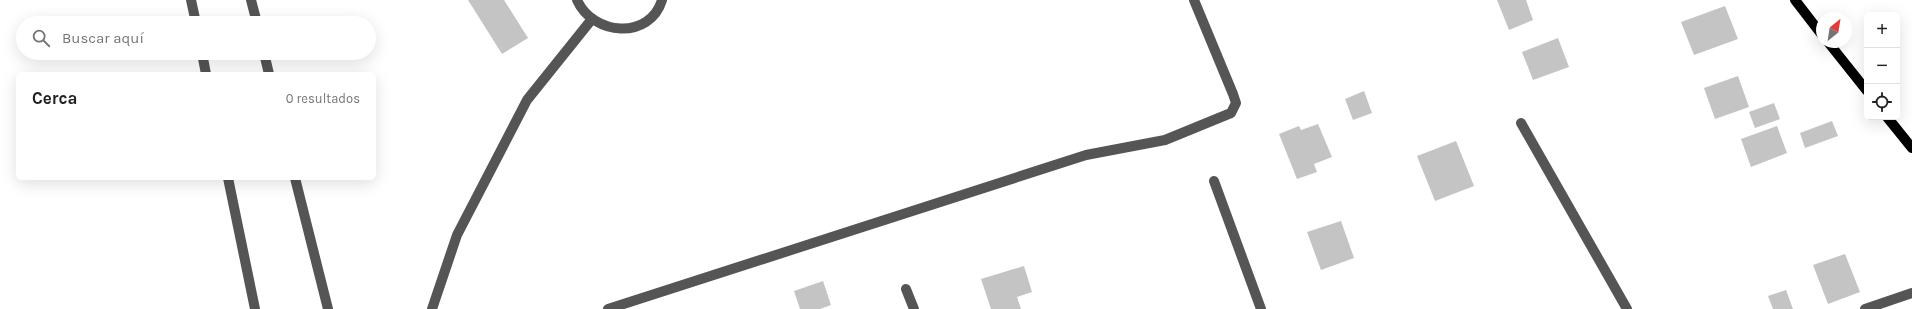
<!DOCTYPE html>
<html lang="es">
<head>
<meta charset="utf-8">
<style>
	:root { --surface:#fff; --page:#f2f2f2; --text:#202124; --muted:#757577; --line:#e0e0e0 }
	body { margin:0; font-family:Karla,sans-serif; background:var(--page); color:var(--text) }
	.controls { position:absolute; right:12px; top:12px; display:grid; overflow:hidden; border-radius:6px; box-shadow:0 4px 16px #0002 }
	.controls button { width:36px; height:36px; display:grid; place-items:center; padding:0; border:0; border-bottom:1px solid var(--line); background:var(--surface); color:var(--text); font:20px sans-serif }
	.compass { position:absolute; left:1816px; top:12px; width:36px; height:36px; border-radius:50%; background:var(--surface); box-shadow:0 4px 16px #0002; rotate:30deg }
	.list { margin:0; padding:0; list-style:none }
	h2 { display:flex; justify-content:space-between; align-items:center; height:52px; margin:0; padding:0 16px; font-size:17px }
	h2 small { font-size:13px; font-weight:400; color:var(--muted) }
	.icon { flex:none; width:22px; height:22px; fill:none; stroke:currentColor; stroke-width:2; stroke-linecap:round; stroke-linejoin:round }
	.map { position:relative; flex:none; width:1912px; height:309px; overflow:hidden }
	.search { position:absolute; background:var(--surface); box-shadow:0 4px 16px #0002; left:16px; top:16px; width:360px; height:44px; display:flex; align-items:center; gap:10px; box-sizing:border-box; padding:0 14px; border-radius:22px; color:var(--muted); font-size:15px }
	.panel { position:absolute; background:var(--surface); box-shadow:0 4px 16px #0002; left:16px; top:72px; width:360px; height:108px; border-radius:6px }
	.map>svg:first-child { display:block }
	.building { fill:#c4c4c4 }
	.lines { fill:none; stroke-linecap:round; stroke-linejoin:round }
	.minor { stroke:#555; stroke-width:10 }
	.major { stroke:#000; stroke-width:10 }
</style>
</head>
<body>
<div class="map">
<svg width="1912" height="309" viewBox="0 0 1912 309">
	<rect width="100%" height="100%" fill="#fff"/>
	<g class="building">
		<path d="M468,0H504L528,38L502,54Z"/>
		<path d="M1497,0H1526L1533,20L1509,30Z"/>
		<path d="M1725,6L1738,39L1694,55L1681,22Z"/>
		<path d="M1558,38L1569,67L1533,80L1522,52Z"/>
		<path d="M1738,76L1749,107L1715,119L1704,88Z"/>
		<path d="M1364,91L1372,113L1353,120L1345,99Z"/>
		<path d="M1774,103L1780,119L1755,128L1749,112Z"/>
		<path d="M1832,121L1838,136L1805,148L1800,133Z"/>
		<path d="M1318,124L1332,157L1314,164L1317,172L1297,179L1279,134L1299,126L1301,130Z"/>
		<path d="M1777,126L1787,153L1751,167L1741,139Z"/>
		<path d="M1456,141L1474,186L1435,201L1417,156Z"/>
		<path d="M1341,221L1354,258L1321,270L1307,232Z"/>
		<path d="M1845,254L1860,292L1828,304L1813,265Z"/>
		<path d="M1024,266L1032,292L1017,297L1021,309H991L981,279Z"/>
		<path d="M823,281L831,305L820,309H800L794,291Z"/>
		<path d="M1786,290L1793,309H1773L1768,296Z"/>
	</g>
	<g class="lines">
		<g class="minor">
			<path d="M191,0L196,23"/>
			<path d="M251,0L257,23"/>
			<path d="M577,0C593,36 650,40 662,0"/>
			<path d="M202,53L206,74"/>
			<path d="M264,53L269,74"/>
			<path d="M1521,123L1627,309"/>
			<path d="M228,178L255,309"/>
			<path d="M295,178L328,309"/>
			<path d="M1214,181L1261,309"/>
			<path d="M906,289L914,309"/>
			<path d="M432,309L457,235L527,100L592,19"/>
			<path d="M608,309L1086,155L1165,140L1231,113L1236,103L1233,94L1194,0"/>
			<path d="M1865,309L1912,293"/>
		</g>
		<g class="major">
			<path d="M1795,0L1822,35"/>
			<path d="M1828,42L1867,91"/>
			<path d="M1887,117L1912,148"/>
		</g>
	</g>
</svg>
<div class="controls">
<button>+</button>
<button>−</button>
<button><svg class="icon" aria-label="locate" viewBox="0 0 24 24"><circle cx="12" cy="12" r="6"/><path d="M12 2v4M12 18v4M2 12h4M18 12h4"/></svg></button>
</div>
<svg class="compass" viewBox="-18 -18 36 36"><path d="M0-13l5 13h-10z" fill="#e53935"/><path d="M0 13l5-13h-10z" fill="#757577"/></svg>
<div class="search"><svg class="icon" aria-label="search" viewBox="0 0 24 24"><circle cx="10" cy="10" r="6"/><path d="M15 15l6 6"/></svg>Buscar aquí</div>
<section class="panel">
<h2>Cerca<small>0 resultados</small></h2>
<ul class="list">
</ul>
</section>
</div>
</body>
</html>
